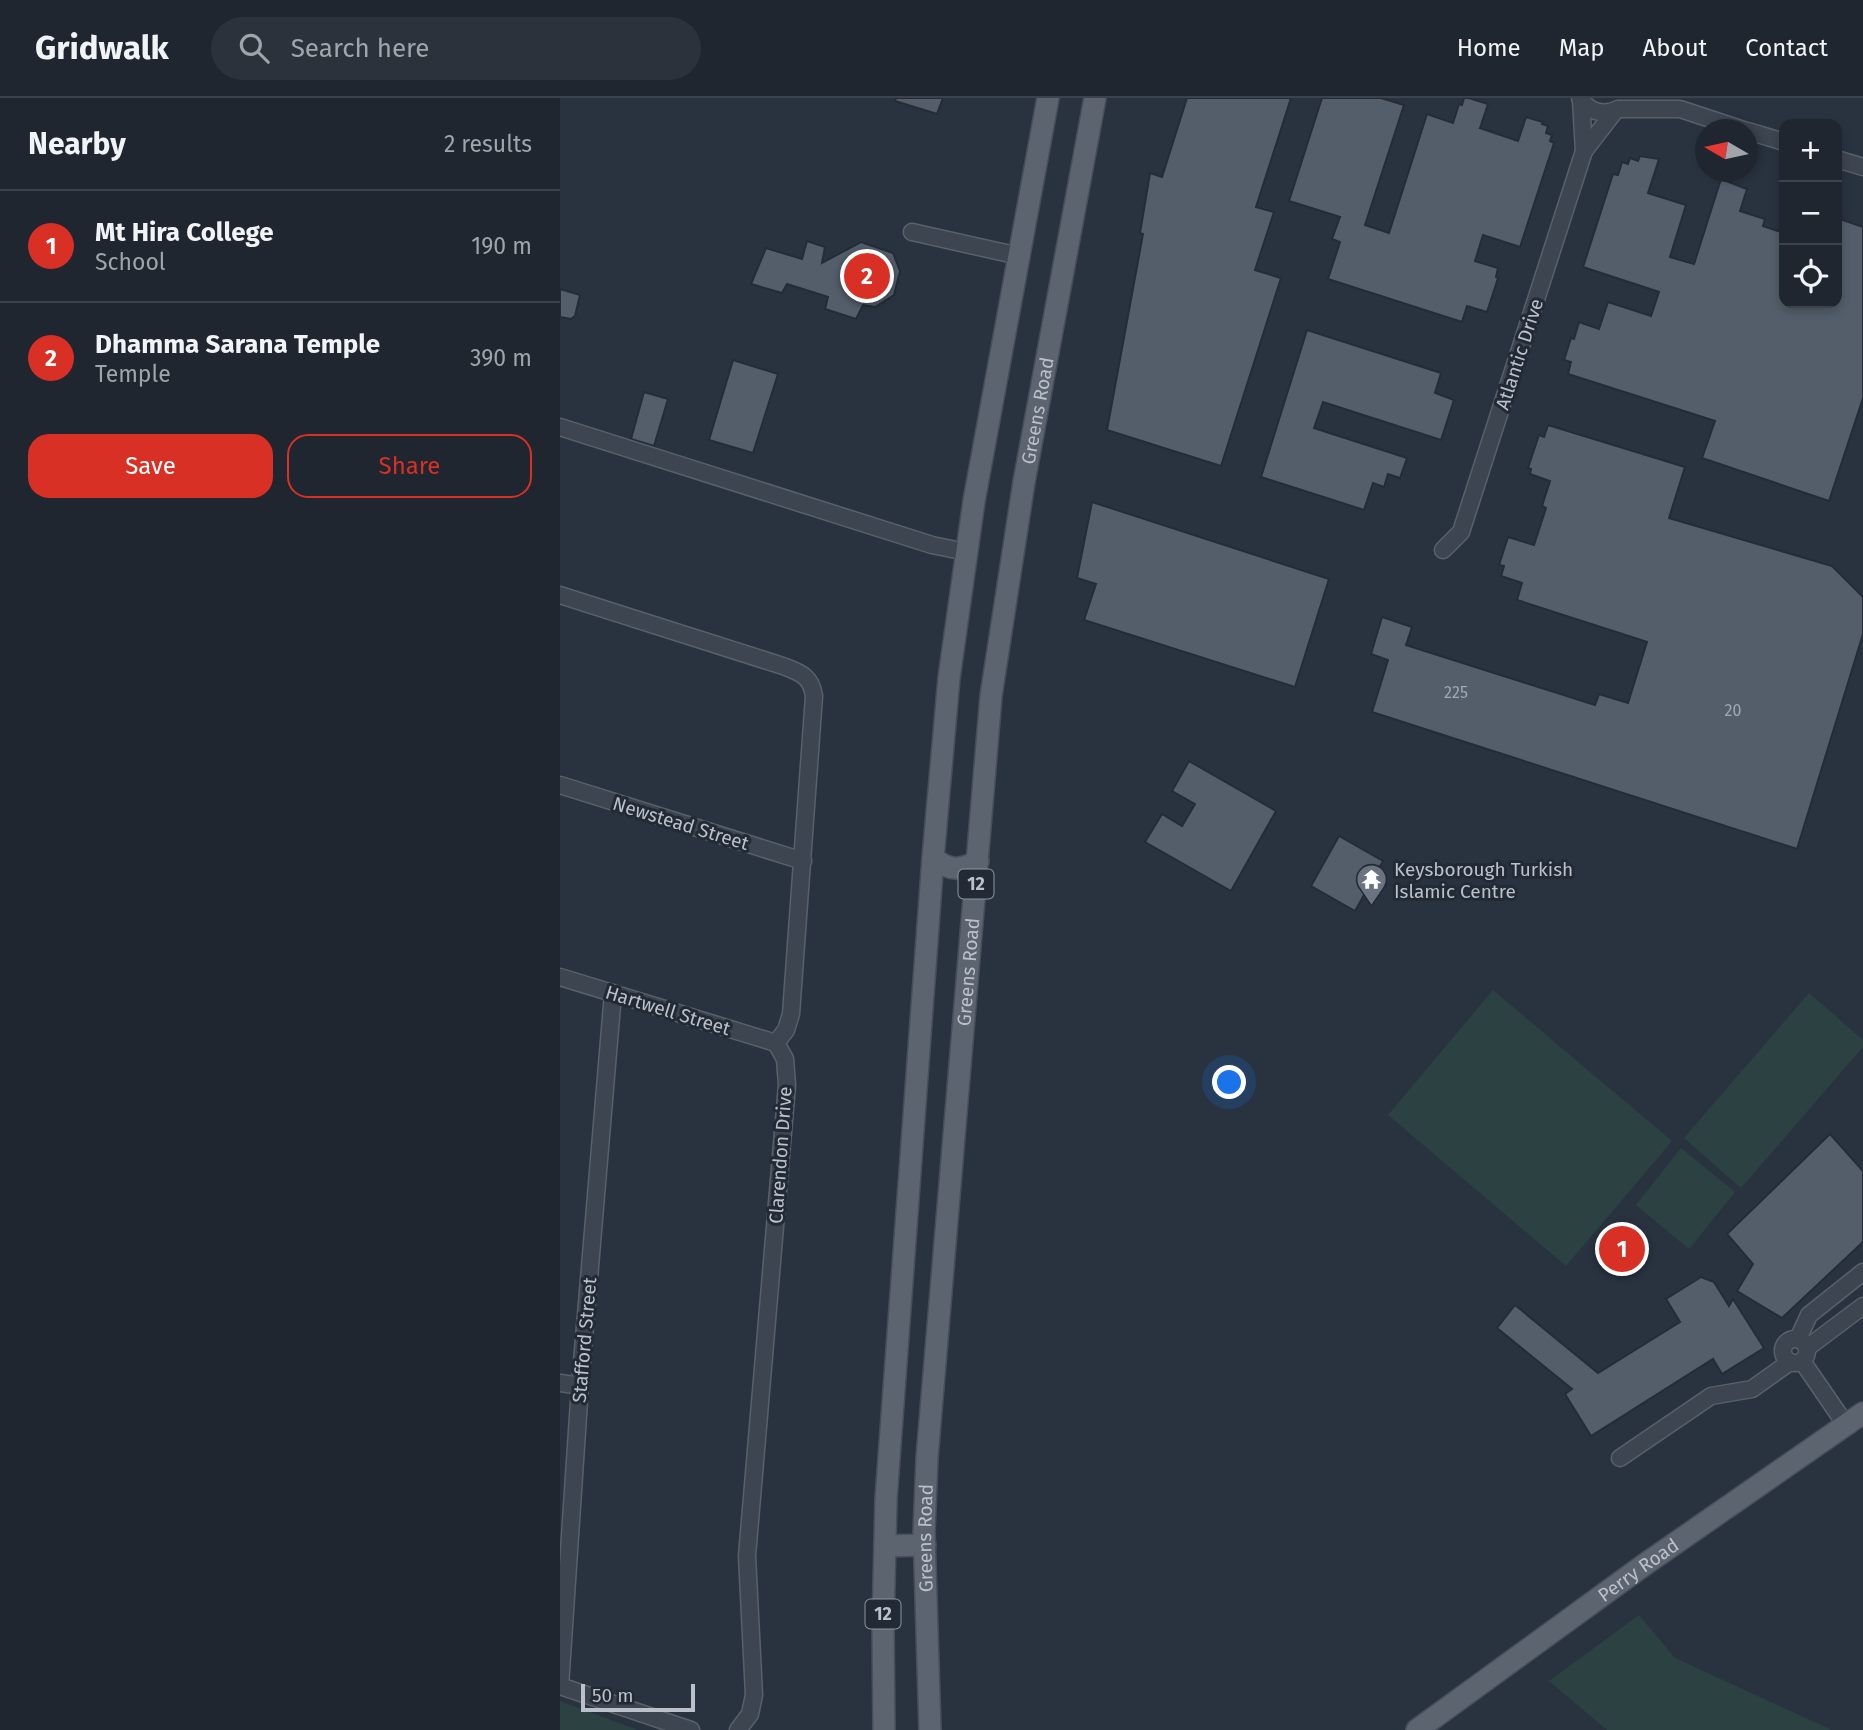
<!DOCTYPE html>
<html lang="en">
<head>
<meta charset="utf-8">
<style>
	:root { --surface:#1f2630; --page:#2c323c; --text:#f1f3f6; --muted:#a1a5ab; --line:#3c434c; --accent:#d93025 }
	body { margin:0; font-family:"Fira Sans",sans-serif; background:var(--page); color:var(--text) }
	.controls { position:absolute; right:21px; top:21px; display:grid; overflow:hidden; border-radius:14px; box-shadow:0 4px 10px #0003 }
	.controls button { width:63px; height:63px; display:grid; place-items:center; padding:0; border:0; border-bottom:2px solid var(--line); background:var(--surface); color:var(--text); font:35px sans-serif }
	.compass { position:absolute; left:1135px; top:21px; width:63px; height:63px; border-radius:50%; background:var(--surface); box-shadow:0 4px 10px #0003; rotate:279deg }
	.scale { position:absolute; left:21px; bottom:18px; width:114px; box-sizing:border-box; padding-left:7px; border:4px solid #bac1ca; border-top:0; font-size:19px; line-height:24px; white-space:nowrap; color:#bac1ca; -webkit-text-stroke:5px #222a35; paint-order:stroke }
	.you { position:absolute; left:670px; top:985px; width:24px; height:24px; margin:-18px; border:5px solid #fff; border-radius:50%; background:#1a73e8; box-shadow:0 0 0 10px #1a73e833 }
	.badge { display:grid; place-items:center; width:46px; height:46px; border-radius:50%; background:var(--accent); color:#fff; font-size:23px; font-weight:700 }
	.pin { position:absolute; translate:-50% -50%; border:4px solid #fff; box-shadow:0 2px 7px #0006 }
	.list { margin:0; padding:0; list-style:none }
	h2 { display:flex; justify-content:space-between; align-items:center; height:91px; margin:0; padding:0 28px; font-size:30px }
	h2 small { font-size:23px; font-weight:400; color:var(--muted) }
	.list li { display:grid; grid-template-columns:46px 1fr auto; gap:21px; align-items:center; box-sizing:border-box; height:112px; padding:0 28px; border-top:2px solid var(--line) }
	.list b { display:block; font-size:26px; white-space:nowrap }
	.list p { margin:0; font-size:23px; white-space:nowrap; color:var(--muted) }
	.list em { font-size:23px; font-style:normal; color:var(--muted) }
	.actions { display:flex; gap:14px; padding:21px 28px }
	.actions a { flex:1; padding:16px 0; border:2px solid var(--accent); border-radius:21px; text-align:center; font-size:24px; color:var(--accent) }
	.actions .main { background:var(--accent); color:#fff }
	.icon { flex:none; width:38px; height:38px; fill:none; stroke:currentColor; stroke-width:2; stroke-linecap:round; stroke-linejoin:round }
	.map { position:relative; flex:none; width:1303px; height:1632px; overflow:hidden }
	header { display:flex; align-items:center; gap:42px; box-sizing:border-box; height:98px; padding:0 35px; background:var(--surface); border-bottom:2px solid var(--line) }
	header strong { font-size:33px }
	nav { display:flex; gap:38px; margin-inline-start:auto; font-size:24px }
	.search { width:490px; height:63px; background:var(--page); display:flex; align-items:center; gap:18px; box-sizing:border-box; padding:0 24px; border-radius:38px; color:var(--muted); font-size:26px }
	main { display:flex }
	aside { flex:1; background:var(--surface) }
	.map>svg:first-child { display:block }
	.green { fill:#2c4142 }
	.building { fill:#535e6a; stroke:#242c37; stroke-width:2 }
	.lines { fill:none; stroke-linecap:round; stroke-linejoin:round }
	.minor-casing { stroke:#58606a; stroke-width:19 }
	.major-casing { stroke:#474e59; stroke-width:24 }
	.minor { stroke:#3d4550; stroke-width:16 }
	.major { stroke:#5c646f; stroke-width:21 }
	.labels { text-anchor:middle; stroke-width:6; stroke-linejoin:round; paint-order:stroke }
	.number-label { font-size:16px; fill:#a0a8b2 }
	.shield { fill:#222a35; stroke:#8c949d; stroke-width:2 }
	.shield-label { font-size:18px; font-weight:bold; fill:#bac1ca }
	.street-label { font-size:19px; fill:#bac1ca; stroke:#222a35 }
	.poi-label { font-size:19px; fill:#bac1ca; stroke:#222a35; text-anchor:start }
</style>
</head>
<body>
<header>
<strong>Gridwalk</strong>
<div class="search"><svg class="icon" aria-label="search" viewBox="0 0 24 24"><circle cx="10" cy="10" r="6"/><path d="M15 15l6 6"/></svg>Search here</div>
<nav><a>Home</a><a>Map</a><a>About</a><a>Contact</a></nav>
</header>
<main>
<aside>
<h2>Nearby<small>2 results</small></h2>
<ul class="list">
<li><span class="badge">1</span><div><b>Mt Hira College</b><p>School</p></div><em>190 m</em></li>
<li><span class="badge">2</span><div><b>Dhamma Sarana Temple</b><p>Temple</p></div><em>390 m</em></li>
</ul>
<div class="actions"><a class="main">Save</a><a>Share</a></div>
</aside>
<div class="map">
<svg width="1303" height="1632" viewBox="0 0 1303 1632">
	<rect width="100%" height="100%" fill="#293340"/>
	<g class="green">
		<path d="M933,892L1112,1043L1006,1168L828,1017Z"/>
		<path d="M1249,895L1303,942V949L1181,1090L1124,1040Z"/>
		<path d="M1121,1050L1175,1094L1129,1151L1076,1107Z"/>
		<path d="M1079,1517L1115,1560L1272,1632H1047L989,1583Z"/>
		<path d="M0,1603L78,1632H0Z"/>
	</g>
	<g class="building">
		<path d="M336,0H383L377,16L335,3Z"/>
		<path d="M627,0H731L696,109L714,114L695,172L721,180L661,368L547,332L583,136L580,135L590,75L602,79Z"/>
		<path d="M762,0H821L844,7L805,127L829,135L867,16L893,25L899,6L902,7L904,0H909L928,6L920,30L958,43L966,19L983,24L982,26L988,28L986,35L992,37L990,43L994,45L960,149L923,137L915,163L938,170L936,179L938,180L927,214L907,208L902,224L768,181L780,144L772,141L780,119L729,103Z"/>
		<path d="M1080,58L1099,61L1088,95L1126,107L1110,159L1134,166L1161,81L1187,91L1180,113L1205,121L1203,128L1224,135V205H1277V120L1303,129V300L1269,403L1142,360L1155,323L1008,276L1011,264L1004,262L1011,240L1014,241L1019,224L1039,231L1048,204L1091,218L1099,194L1023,169L1053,76L1058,77L1062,64L1068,66L1070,60L1078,63Z"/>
		<path d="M247,143L265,149L262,165L301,144L333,155L340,173L334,197L315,209L303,207L296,221L265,211L268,199L227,186L222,195L191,186L206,150L242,161Z"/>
		<path d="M0,191L20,197L15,218L11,221L0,219Z"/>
		<path d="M747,232L881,275L875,295L894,302L881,342L763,304L754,330L847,360L840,380L828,376L824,389L813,385L804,412L701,379Z"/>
		<path d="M173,262L218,276L193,355L149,342Z"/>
		<path d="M84,294L108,301L94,348L71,341Z"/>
		<path d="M988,327L1125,369L1109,420L1272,468L1303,499V536L1237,751L812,614L828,562L811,556L822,519L852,529L846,547L1035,607L1039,596L1068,605L1087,544L957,502L962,485L941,478L944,468L939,467L948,439L974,447L986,410L982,408L990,383L970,376L971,371L968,370L979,337L984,339Z"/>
		<path d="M532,404L769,481L735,589L524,522L536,486L517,480Z"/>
		<path d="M629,663L716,713L671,793L585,744L602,716L622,728L635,706L612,693Z"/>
		<path d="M779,738L823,763L795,813L751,788Z"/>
		<path d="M1270,1036L1303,1073V1144L1222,1220L1177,1193L1193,1166L1167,1136Z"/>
		<path d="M1141,1179L1154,1184L1169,1208L1173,1201L1204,1250L1162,1276L1153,1261L1031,1338L1005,1296L1012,1291L937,1230L955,1207L1038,1275L1120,1224L1106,1201Z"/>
	</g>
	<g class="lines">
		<defs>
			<g id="minor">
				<path d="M1020,0C1029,14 1043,18 1058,11"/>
				<path d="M1021,2L1024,53"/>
				<path d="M1059,11H1120L1184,32"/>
				<path d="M1188,33L1224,44"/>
				<path d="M1277,61L1303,69"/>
				<path d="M352,134L459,158"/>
				<path d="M0,329L372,447L406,454"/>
				<path d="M883,452L901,434L1024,53L1055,13"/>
				<path d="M0,497L223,568C241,575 251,578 254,598L231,916L226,932L216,945"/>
				<path d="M0,687L243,763"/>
				<path d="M0,879L216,945"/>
				<path d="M53,895L20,1288L0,1588L131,1632"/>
				<circle cx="1235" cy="1253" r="12"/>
				<path d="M1238,1241L1249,1217L1303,1174"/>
				<path d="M1247,1250L1303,1208"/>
				<path d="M1242,1263L1286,1327"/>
				<path d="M0,1285L20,1288"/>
				<path d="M1060,1360L1151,1298L1192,1291L1230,1264"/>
				<path d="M178,1632L190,1616L194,1597L187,1458L227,987L225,961L216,945"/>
			</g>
			<g id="major">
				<path d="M373,760C389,773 400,773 418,763"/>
				<path d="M325,1448L365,1447"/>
				<path d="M324,1632L323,1527L326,1401L373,760L389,580L414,403L488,0"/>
				<path id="s1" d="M370,1632L364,1434L367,1360L431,598L464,384L535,0"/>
				<path id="s2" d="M857,1632L1084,1467L1303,1315"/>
			</g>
		</defs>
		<use href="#minor" class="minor-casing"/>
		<use href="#major" class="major-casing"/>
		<use href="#minor" class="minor"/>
		<use href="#major" class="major"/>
	</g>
	<defs>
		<symbol id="temple-pin" viewBox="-11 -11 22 30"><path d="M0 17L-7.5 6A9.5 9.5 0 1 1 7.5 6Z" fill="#6b7280" stroke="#222a35"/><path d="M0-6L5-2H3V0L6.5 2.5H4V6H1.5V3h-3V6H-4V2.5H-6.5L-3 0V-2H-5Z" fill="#fff"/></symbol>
	</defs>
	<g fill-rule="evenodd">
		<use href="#temple-pin" x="794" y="764" width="35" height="47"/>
	</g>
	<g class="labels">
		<g class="number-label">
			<text x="896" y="600">225</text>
			<text x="1173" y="618">20</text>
		</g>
		<g class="shield">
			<rect x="398.5" y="771.5" width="35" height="29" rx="5"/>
			<rect x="305.5" y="1501.5" width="35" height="29" rx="5"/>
		</g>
		<g class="shield-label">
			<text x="416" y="792">12</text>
			<text x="323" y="1522">12</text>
		</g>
		<g class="street-label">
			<text transform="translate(959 256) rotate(-72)" y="7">Atlantic Drive</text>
			<text dy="7" stroke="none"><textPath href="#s1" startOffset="1326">Greens Road</textPath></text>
			<text transform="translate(121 725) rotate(17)" y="7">Newstead Street</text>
			<text dy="7" stroke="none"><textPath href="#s1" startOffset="760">Greens Road</textPath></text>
			<text transform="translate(108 912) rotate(17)" y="7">Hartwell Street</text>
			<text transform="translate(220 1057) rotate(-86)" y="7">Clarendon Drive</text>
			<text transform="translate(24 1242) rotate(-85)" y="7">Stafford Street</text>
			<text dy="7" stroke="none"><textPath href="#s1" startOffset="192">Greens Road</textPath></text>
			<text dy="7" stroke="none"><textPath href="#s2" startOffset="273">Perry Road</textPath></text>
		</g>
		<g class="poi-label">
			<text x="834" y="778">Keysborough Turkish<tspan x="834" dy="22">Islamic Centre</tspan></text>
		</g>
	</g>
</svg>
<div class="controls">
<button>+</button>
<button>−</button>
<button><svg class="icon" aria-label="locate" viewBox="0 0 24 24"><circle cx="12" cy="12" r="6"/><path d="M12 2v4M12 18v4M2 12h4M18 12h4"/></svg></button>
</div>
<svg class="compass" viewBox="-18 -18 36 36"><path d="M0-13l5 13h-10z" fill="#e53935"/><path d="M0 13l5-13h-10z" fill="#a1a5ab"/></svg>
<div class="scale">50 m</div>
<div class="you"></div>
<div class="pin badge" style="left:1062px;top:1151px">1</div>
<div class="pin badge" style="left:307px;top:178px">2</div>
</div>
</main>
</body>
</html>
